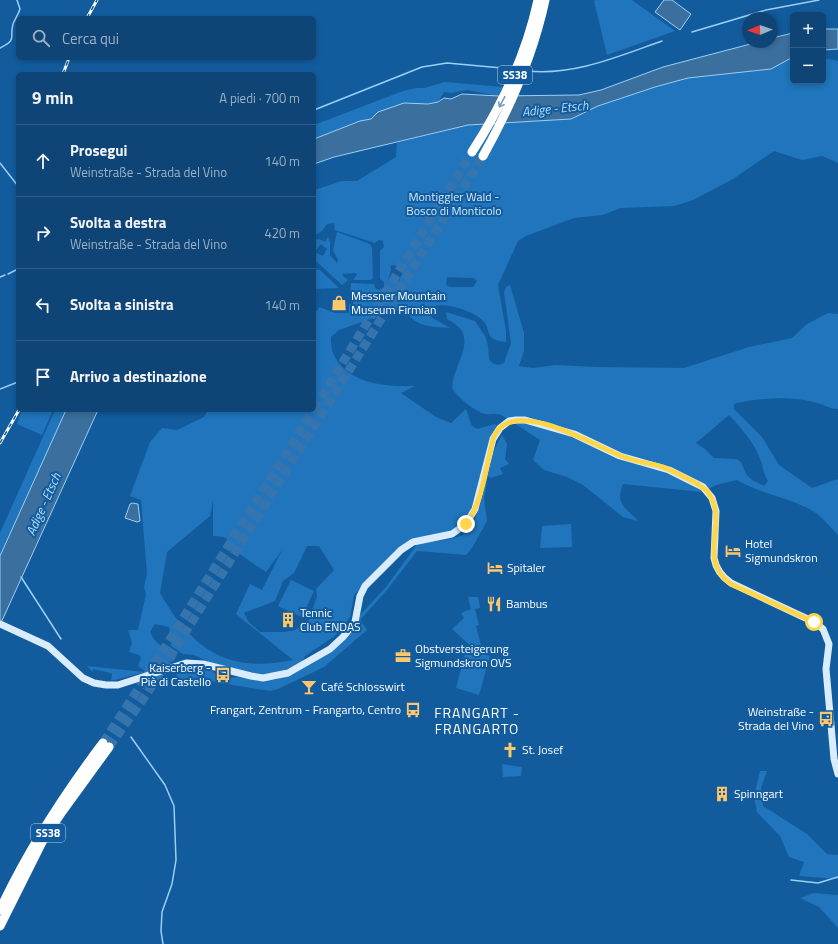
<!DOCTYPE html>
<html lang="it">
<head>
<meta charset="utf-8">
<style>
	:root { --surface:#0e4576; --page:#174c7b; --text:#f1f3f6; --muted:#9bb1c5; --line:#2e5d88 }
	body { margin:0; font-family:"Titillium Web",sans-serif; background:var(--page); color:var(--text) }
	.controls { position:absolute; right:12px; top:12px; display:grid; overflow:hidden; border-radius:6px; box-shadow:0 2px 6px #0003 }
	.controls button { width:36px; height:36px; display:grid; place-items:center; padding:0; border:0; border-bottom:1px solid var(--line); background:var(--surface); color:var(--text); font:20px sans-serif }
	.compass { position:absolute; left:742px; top:12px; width:36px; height:36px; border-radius:50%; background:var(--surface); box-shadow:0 2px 6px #0003; rotate:268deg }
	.stop { position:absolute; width:12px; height:12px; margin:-9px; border:3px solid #ffd54a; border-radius:50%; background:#fff }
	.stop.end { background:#ffd54a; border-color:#fff; box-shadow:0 1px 4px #0008 }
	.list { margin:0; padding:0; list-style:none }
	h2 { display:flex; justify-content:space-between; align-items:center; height:52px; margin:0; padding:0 16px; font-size:17px }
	h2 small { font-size:13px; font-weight:400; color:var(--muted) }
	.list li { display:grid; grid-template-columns:26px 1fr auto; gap:12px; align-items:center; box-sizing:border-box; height:72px; padding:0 16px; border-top:1px solid var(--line) }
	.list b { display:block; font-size:15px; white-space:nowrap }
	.list p { margin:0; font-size:13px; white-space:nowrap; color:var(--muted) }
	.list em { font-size:13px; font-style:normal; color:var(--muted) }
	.icon { flex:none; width:22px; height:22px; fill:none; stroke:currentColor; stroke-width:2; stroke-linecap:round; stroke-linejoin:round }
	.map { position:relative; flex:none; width:838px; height:944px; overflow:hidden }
	.search { position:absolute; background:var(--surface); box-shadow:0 2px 6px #0003; left:16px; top:16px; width:300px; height:44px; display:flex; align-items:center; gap:10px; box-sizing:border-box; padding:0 14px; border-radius:6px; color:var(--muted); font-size:15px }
	.panel { position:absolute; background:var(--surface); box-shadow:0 2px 6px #0003; left:16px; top:72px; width:300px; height:340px; border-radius:6px }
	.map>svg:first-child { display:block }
	.green { fill:#2075bc; fill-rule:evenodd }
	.water { fill:#3b6f9e; stroke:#9acff8 }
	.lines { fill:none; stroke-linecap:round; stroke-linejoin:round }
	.stream { stroke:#9acff8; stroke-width:1.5 }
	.highway-tunnel { stroke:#3674ad; stroke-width:9; stroke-dasharray:9 4.5; stroke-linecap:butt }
	.secondary { stroke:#d9ecfd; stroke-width:7 }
	.highway { stroke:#fff; stroke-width:9 }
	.rail-casing { stroke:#fff; stroke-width:3 }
	.rail { stroke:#125c9e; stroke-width:1.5; stroke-dasharray:4.5; stroke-linecap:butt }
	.oneway { stroke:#719dc5 }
	.route { stroke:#ffd54a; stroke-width:5 }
	.labels { text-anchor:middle; stroke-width:4; stroke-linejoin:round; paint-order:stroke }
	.shield { fill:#125c9e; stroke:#b8cee2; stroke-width:1 }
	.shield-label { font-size:11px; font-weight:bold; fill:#fff }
	.park-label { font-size:12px; fill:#d1eafe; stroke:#125c9e }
	.poi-label { font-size:12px; fill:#fff; stroke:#125c9e; text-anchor:start }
	.water-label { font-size:13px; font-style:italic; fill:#b5dcfb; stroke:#125c9e }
	.quarter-label { font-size:14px; letter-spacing:1px; fill:#fff; stroke:#125c9e }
</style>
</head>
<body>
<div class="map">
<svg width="838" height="944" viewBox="0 0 838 944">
	<rect width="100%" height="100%" fill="#125c9e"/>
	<g class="green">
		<path d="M596,0H632L675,31L607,55L594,1Z"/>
		<path d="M793,57V81H823V58L838,61V163L822,156L802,160L774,151L733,179L693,200L674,206L621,208L602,215L574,218L526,236L518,241L498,285L506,331V342C501,341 495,341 491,337C488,334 488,327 485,323C476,311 441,300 430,308L431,317L450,328C433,327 417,327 407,313L396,310L339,330L331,337C331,342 331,350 334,355C347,384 387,387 415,386L401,393L436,417L451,423L466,409L472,426L477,429L495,424L497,426L490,438L472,507L465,521L450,533L408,541L354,595L350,617L336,635L305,656L302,662L285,670L260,676L218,666L194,655L183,654L170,645L172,643L169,627L155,624L150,632C159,652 170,644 177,655L174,661L145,671L138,666L141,658L139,655L129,652L132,643L128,630H138L146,594L144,587L147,574L141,500L130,496L150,442L162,428L177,430L204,417L208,410H314V312L317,311L319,307L335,313H349V304H353L354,298L350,297L351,283L374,284L375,288L379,290L384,287V282L380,279V251L384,247L383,241L379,240L375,243L335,230L334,223L327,224L322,231L314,236V190L342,181H357L396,157L397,143L468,125L571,119L598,106L656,87L688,78L771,69ZM391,265L402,267L403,272L399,281L393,282L388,280L391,270ZM447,277L474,278L477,281L473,287H450L446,285ZM213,500V536L224,537L228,540L229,547L266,572L282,550L262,590L250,584L236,614L293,660C227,674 192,649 160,593L167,552L210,516ZM307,546H319L334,570L316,589L317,596L309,620L295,630L284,632H260L249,622L244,613L275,601L283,581L294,573Z"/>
		<path d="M445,82L503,87L498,96L467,90L452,93L444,92L438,102L428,104L404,103L379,112L371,119L360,121L314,139V125L403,91L416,88H424Z"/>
		<path d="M337,232L370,244L372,248L373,278L371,280H353L357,274L355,273L342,274L343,276L348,280L342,285L317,262L314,255L317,253L323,256L327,249L321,244L316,250L314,249V240L319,239L325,242L328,237L330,242V255L337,263L338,260L333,250Z"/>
		<path d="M314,269L320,270L339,288L314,289Z"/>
		<path d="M510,285L524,333V351L519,366L533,368L556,365L597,367L684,368L749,347L792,338L807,324L828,313L838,314V409C829,409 823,404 814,402C788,396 762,398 736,403L734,405V409L762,437L779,465L812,488L838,479V535C831,528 824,519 816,513C793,498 760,494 737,480L716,485L702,492L623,484C615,505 625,506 638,521L623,517L583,485L567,477L544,470L533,460L540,440C527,432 515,423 503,416C496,412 490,416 482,413C474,410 454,395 452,387C454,361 482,336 447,319L446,312L475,321L485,336L488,346L489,359L492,363L498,365L504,363L511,343L504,292L506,287ZM729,415C740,427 753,441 759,456C763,465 763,473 768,481L764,486L752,480L746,474L741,462L736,459L714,458L705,449L696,443Z"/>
		<path d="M22,410H53L42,435L17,424Z"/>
		<path d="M55,410H66L0,556V533Z"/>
		<path d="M502,435L507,444L505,459L509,464L500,468L503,474L491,478L488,476L484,499L487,521L472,548L466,555L417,551L387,590L360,620L367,630L324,667L278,689L270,691L209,681H180L177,677L176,671L182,667L195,666L211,669L214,673L230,678L238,677L258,680H275L300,670L336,648L360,615L386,587L418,543C431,541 446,541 458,537C480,530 484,483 490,463C492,453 497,444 502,435Z"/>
		<path d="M571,524L572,547L540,548L542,526Z"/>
		<path d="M291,580L314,591L302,617L278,606Z"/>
		<path d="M468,597H478L480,608L475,609L479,625L476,626L482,649H474L452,629L464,618L461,613L471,609Z"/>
		<path d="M466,649L490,656L479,695L456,688Z"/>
		<path d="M87,666L145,672L111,681L112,674C106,671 100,671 93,669V672Z"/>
		<path d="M502,764L522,767L521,776L503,777Z"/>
		<path d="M760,771H767L761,788L763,806L807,834L827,854L838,855V879L799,876L804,862L789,857L780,836L757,812L754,797Z"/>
		<path d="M814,893L838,895V928L819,907L800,898Z"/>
	</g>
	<g class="water">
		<path d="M664,0H672L691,14L680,30L655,12Z"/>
		<path d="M823,29H838V49L823,50Z"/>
		<path d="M793,33V57L771,69L688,78L655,87L598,106L571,119L468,125L334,157L314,164V139L360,121L371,119L378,112L404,103L428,104L438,102L444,98L451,99L462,94L499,96L579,95L601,90L663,67L758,42H772V38Z"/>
		<path d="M66,410H98L0,625V556Z"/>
		<path d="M132,503L138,504L140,521L137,522L125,518L130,504Z"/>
	</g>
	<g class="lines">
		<g class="stream">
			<path d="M692,32L766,10L819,0"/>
			<path d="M0,48C18,39 9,38 13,24C15,19 18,15 20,9L17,0"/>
			<path d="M527,71C574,76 619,56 662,41"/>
			<path d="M314,110L422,67L447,63L513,69"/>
			<path d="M0,163L18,186"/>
			<path d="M8,274L18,269"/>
			<path d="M0,277L5,275"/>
			<path d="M0,389L18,382"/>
			<path d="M21,577L61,639"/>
			<path d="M131,737L165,785L174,806L176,860L172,884L162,912L161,931L163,944"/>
			<path d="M791,880L818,883L838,877"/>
		</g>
		<g class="highway-tunnel">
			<path d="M314,409L472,152"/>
			<path d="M103,743L156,662L313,410"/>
			<path d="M109,747L148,692L483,156"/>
		</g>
		<path class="secondary" d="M0,624L48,646L83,678L94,683L106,685H118L186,663L203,664L251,676L263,678L288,673L330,649L343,637L355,622L360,596L365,586L401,550L413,542L452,534L466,524L475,509L493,439L500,428L509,421L516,420H525L574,434L620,456L669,470L703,487L712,498L716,511L714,558C716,569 722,577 731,583L814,622L823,629L829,644L826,669L834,759L838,774"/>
		<g class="highway">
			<path d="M472,152C503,104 526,56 538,0"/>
			<path d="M483,156C511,106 533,56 545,0"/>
			<path d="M0,910C28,850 63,796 103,743"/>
			<path d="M0,926L42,842L61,813L109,747"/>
		</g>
		<defs>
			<g id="rail">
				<path d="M87,18L97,0"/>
				<path d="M63,74L69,58"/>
				<path d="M0,443L19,410"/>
			</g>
		</defs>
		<use href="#rail" class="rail-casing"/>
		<use href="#rail" class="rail"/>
	</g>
	<defs><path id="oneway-shaft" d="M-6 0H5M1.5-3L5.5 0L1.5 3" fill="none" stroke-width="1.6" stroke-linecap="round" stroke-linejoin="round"/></defs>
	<use class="oneway" href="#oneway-shaft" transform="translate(502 102) rotate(118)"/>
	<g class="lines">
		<path class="route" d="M466,524C481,505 484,476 490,453C492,444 493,434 500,428C525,403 597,447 624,457C636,462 648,463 659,466C670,469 680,475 690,480C697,484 705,487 709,494C729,522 696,560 731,584L814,622"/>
	</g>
	<defs>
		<symbol id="shop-bare" viewBox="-9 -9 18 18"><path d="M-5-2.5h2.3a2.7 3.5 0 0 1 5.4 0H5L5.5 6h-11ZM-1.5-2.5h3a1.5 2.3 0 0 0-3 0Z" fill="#ffc76c" stroke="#125c9e" stroke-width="2.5" paint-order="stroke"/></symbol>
		<symbol id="hotel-bare" viewBox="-9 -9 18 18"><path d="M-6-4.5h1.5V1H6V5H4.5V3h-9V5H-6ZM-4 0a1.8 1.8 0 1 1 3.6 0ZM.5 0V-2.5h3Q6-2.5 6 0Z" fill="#ffc76c" stroke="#125c9e" stroke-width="2.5" paint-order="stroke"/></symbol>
		<symbol id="restaurant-bare" viewBox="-9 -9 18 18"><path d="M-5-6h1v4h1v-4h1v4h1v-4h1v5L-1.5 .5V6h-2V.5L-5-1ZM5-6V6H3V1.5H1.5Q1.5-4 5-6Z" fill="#ffc76c" stroke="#125c9e" stroke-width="2.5" paint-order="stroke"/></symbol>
		<symbol id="building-bare" viewBox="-9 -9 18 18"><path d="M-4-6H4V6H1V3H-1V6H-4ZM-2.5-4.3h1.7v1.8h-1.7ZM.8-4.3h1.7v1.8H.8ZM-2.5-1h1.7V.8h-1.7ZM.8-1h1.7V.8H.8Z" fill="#ffc76c" stroke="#125c9e" stroke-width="2.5" paint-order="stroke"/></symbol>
		<symbol id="office-bare" viewBox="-9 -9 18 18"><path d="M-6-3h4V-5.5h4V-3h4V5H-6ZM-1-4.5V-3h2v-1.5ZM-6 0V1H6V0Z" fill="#ffc76c" stroke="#125c9e" stroke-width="2.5" paint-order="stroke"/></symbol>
		<symbol id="bus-bare" viewBox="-9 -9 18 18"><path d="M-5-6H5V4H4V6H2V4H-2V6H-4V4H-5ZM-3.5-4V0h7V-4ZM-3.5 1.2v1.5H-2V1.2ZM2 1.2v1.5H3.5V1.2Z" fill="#ffc76c" stroke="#125c9e" stroke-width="2.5" paint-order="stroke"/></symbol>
		<symbol id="bar-bare" viewBox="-9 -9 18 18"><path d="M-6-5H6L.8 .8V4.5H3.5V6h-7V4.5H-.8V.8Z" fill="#ffc76c" stroke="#125c9e" stroke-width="2.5" paint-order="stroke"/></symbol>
		<symbol id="church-bare" viewBox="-9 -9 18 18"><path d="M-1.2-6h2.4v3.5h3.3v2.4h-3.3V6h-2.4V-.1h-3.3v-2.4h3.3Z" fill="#ffc76c" stroke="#125c9e" stroke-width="2.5" paint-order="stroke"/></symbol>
	</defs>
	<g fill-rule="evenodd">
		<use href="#shop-bare" x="328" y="292" width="22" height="22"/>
		<use href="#hotel-bare" x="722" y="540" width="22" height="22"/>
		<use href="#hotel-bare" x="484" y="557" width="22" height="22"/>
		<use href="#restaurant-bare" x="483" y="593" width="22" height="22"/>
		<use href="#building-bare" x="277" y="609" width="22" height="22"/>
		<use href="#office-bare" x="392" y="645" width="22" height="22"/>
		<use href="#bus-bare" x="212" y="664" width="22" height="22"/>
		<use href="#bar-bare" x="298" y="676" width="22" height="22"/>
		<use href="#bus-bare" x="402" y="699" width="22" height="22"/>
		<use href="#bus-bare" x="815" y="708" width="22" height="22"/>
		<use href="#church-bare" x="499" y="739" width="22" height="22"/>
		<use href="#building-bare" x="711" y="783" width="22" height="22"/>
	</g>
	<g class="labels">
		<g class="shield">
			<rect x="498" y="66" width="34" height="18" rx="3"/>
			<rect x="31" y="824" width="34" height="18" rx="3"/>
		</g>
		<g class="shield-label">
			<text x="515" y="79">SS38</text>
			<text x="48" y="837">SS38</text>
		</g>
		<g class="park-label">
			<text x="454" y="201">Montiggler Wald -<tspan x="454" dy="14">Bosco di Monticolo</tspan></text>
		</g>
		<g class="poi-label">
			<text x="351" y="300">Messner Mountain<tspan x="351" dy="14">Museum Firmian</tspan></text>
			<text x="745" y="548">Hotel<tspan x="745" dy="14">Sigmundskron</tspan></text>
			<text x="507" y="572">Spitaler</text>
			<text x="506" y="608">Bambus</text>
			<text x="300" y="617">Tennic<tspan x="300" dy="14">Club ENDAS</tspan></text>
			<text x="415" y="653">Obstversteigerung<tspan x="415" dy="14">Sigmundskron OVS</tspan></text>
			<text x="211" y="672" text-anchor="end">Kaiserberg -<tspan x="211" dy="14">Piè di Castello</tspan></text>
			<text x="321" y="691">Café Schlosswirt</text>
			<text x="401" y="714" text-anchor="end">Frangart, Zentrum - Frangarto, Centro</text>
			<text x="814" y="716" text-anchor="end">Weinstraße -<tspan x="814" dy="14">Strada del Vino</tspan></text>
			<text x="522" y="754">St. Josef</text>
			<text x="734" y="798">Spinngart</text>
		</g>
		<g class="water-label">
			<text transform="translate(555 108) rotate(-6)" y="5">Adige - Etsch</text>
			<text transform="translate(43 504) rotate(-66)" y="5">Adige - Etsch</text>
		</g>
		<g class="quarter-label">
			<text x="477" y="718">FRANGART -<tspan x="477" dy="16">FRANGARTO</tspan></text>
		</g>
	</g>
</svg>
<div class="controls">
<button>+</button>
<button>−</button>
</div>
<svg class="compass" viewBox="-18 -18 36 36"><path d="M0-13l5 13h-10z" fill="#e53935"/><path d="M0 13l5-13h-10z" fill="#9bb1c5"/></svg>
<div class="stop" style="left:814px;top:622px"></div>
<div class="stop end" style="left:466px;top:524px"></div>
<div class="search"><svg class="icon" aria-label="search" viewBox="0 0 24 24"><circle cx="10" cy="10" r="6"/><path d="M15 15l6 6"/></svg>Cerca qui</div>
<section class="panel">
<h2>9 min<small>A piedi · 700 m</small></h2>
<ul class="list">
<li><svg class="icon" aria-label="ahead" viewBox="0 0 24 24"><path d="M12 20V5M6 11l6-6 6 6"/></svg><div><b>Prosegui</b><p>Weinstraße - Strada del Vino</p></div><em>140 m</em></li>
<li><svg class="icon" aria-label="right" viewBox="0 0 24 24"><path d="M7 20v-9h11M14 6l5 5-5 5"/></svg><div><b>Svolta a destra</b><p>Weinstraße - Strada del Vino</p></div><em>420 m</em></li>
<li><svg class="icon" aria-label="left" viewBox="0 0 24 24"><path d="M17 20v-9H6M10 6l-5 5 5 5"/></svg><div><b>Svolta a sinistra</b></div><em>140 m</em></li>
<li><svg class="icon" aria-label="arrive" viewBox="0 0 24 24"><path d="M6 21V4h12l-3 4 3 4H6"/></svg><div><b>Arrivo a destinazione</b></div></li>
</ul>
</section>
</div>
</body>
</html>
